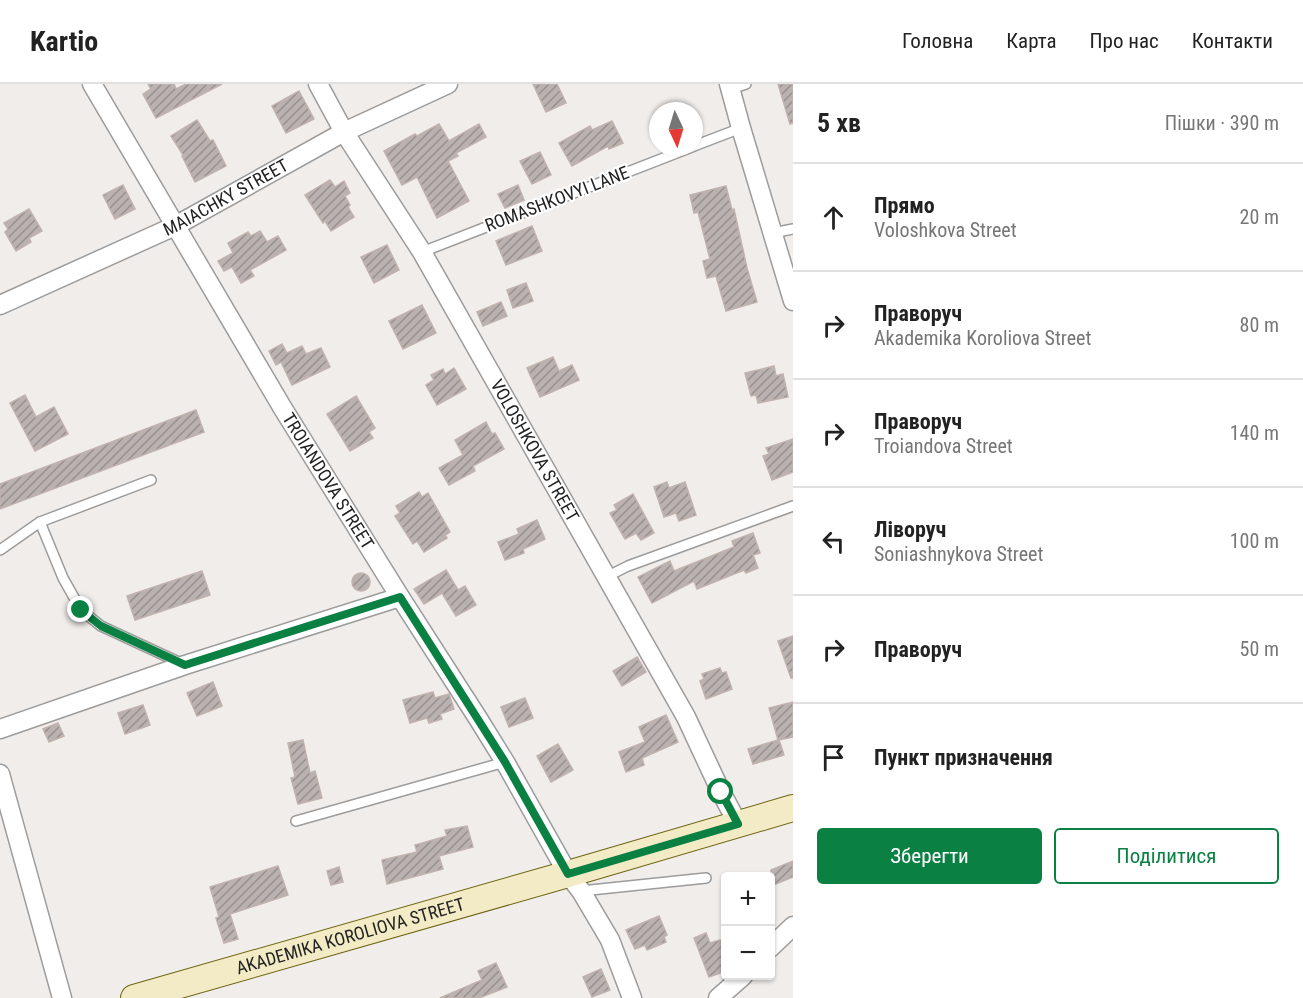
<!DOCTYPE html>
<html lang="uk">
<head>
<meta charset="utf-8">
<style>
	:root { --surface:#fff; --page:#f2f2f2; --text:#222; --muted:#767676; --line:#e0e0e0; --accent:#0b8043 }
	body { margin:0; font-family:"Roboto Condensed",sans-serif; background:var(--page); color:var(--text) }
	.controls { position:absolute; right:18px; bottom:18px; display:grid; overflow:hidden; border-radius:6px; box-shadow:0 2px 4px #0004 }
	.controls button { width:54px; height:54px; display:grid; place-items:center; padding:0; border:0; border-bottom:2px solid var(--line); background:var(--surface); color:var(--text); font:30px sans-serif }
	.compass { position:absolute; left:649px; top:18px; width:54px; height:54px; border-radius:50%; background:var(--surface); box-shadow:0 2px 4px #0004; rotate:176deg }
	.stop { position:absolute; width:18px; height:18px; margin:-14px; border:4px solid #0b8043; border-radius:50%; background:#fff }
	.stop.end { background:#0b8043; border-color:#fff; box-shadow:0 2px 6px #0008 }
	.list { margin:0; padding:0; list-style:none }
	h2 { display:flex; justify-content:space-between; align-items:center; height:78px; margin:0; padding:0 24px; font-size:26px }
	h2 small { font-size:20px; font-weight:400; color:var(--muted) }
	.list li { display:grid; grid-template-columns:39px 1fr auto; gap:18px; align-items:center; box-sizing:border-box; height:108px; padding:0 24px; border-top:2px solid var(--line) }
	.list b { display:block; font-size:22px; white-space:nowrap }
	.list p { margin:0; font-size:20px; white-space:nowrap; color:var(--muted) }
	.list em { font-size:20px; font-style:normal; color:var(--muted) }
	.actions { display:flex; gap:12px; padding:18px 24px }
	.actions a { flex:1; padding:14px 0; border:2px solid var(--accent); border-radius:6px; text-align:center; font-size:21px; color:var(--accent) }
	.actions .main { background:var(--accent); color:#fff }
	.icon { flex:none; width:33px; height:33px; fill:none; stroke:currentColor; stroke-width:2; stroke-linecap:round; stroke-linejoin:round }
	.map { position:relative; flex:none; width:793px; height:914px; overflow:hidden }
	header { display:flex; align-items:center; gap:36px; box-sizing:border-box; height:84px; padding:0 30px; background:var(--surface); border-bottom:2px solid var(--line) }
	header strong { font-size:28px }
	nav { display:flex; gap:33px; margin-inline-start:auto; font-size:21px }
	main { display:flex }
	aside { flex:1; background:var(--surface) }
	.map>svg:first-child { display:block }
	.building { fill:url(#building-hatch); stroke:#c1b2ae; stroke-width:1.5 }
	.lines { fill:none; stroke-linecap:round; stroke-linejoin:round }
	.service-casing { stroke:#9c9c9c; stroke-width:12 }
	.minor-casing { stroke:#9c9c9c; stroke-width:21 }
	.secondary-casing { stroke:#6d6414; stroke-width:28 }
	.service { stroke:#fff; stroke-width:9 }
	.minor { stroke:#fff; stroke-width:18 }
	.secondary { stroke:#f3ebc6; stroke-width:26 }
	.route { stroke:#0b8043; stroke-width:8 }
	.labels { text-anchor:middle; stroke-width:4.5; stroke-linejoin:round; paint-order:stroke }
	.street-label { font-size:18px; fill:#222; stroke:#fff }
</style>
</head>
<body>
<header>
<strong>Kartio</strong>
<nav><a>Головна</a><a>Карта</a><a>Про нас</a><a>Контакти</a></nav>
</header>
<main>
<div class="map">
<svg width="793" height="914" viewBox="0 0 793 914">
	<defs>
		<pattern id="building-hatch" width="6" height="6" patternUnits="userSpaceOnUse" patternTransform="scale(1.5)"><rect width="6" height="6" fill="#bab2b0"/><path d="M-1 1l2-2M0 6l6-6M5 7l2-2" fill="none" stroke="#97908f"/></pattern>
	</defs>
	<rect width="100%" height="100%" fill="#f1edea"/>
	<g class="building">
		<path d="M148,0H174L176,5L186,0H222L156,34L143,10L151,5Z"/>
		<path d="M533,0H557L566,19L546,28Z"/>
		<path d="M778,0H793V39L790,40Z"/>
		<path d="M299,7L314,35L286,49L272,22Z"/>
		<path d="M197,36L210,57L213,56L226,82L195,98L182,72L183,71L171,52Z"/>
		<path d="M612,37L623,59L609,65L608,62L572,82L559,59L590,42L592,46Z"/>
		<path d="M439,40L449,57L479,40L486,53L456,69L458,72L448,77L469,117L437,134L417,93L402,101L384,67L415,50L417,52Z"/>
		<path d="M540,68L551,91L532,100L520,77Z"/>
		<path d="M330,96L335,103L344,97L350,109L345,112L350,121L348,123L354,133L331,147L325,137L323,139L305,111Z"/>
		<path d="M123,101L135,125L115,135L103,111Z"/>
		<path d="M518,101L524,116L505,124L498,110Z"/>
		<path d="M726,102L732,126L734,125L747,184L757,218L726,227L716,192L707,194L703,177L710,175L698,128L694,129L690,111Z"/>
		<path d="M29,125L42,147L29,154L31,158L16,167L5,148L8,145L4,139Z"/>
		<path d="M532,142L542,167L506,181L496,157Z"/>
		<path d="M260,147L267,158L278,152L286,166L250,186L254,192L241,199L232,183L224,187L218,177L233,169L228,159L248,148L251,152Z"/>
		<path d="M387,161L399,186L374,199L361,173Z"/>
		<path d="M526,199L533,217L513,224L507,206Z"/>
		<path d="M501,218L507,232L483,242L477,228Z"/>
		<path d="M422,221L436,249L403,265L389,237Z"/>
		<path d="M282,260L287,269L302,262L306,270L321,264L330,283L292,301L281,278L276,281L269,267Z"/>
		<path d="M553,273L559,287L572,281L579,296L540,313L527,284Z"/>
		<path d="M774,282L776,292L783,290L788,313L758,319L756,311L751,312L745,289Z"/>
		<path d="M454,284L466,305L437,321L426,301L434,296L431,291L443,285L445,290Z"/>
		<path d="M25,311L36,333L54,323L68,350L35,367L10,319Z"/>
		<path d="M356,312L375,344L369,348L373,354L350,367L327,330Z"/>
		<path d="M196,326L204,348L0,425V400Z"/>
		<path d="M486,338L492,350L495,349L504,365L473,382L475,387L449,401L439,384L463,371L455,356Z"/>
		<path d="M793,355V388L772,396L763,372L769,370L766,364Z"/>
		<path d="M667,398L669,404L685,398L696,431L679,437L676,429L664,433L654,403Z"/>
		<path d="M419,408L422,413L428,409L450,448L445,451L447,454L424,468L417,457L413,460L395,432L400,429L396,422Z"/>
		<path d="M633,410L654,449L641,456L636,449L625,455L610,429L617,426L614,421Z"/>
		<path d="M537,436L545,455L523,465L524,469L505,476L498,458L519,450L517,445Z"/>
		<path d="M753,449L760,469L753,471L758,484L746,489L744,486L697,505L694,497L652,519L638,493L670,477L674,487L734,463L732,457Z"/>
		<path d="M446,486L458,506L465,502L476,521L456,532L442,509L424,520L414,505Z"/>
		<path d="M202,487L210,511L135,536L127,512Z"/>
		<circle cx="361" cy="498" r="9"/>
		<path d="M793,552V594H791L778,557Z"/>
		<path d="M637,573L646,588L622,602L613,587Z"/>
		<path d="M720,584L722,589L726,588L732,605L706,615L700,597L704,595L702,590Z"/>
		<path d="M213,598L222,622L197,632L187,609Z"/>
		<path d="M433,608L435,614L449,610L454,625L440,630L442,635L429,639L427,634L410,639L403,616Z"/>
		<path d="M525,614L533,634L509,643L501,623Z"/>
		<path d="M793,618V653L779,656L784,671L753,680L748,665L778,656L769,624Z"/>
		<path d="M143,621L150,641L125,650L118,629Z"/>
		<path d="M666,631L678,658L642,674L644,681L626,688L619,668L645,658L639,643Z"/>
		<path d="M58,639L64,652L49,658L43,645Z"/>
		<path d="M303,656L310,689L315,687L322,714L298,720L291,694L295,693L288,659Z"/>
		<path d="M558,660L573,686L551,698L537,672Z"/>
		<path d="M467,742L473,763L439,772L443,785L387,800L382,776L417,768L415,761L447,752L445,746Z"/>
		<path d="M793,777V793L771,802V786Z"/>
		<path d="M278,782L288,811L230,830L238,855L224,859L216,834L219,833L210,803Z"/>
		<path d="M339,783L343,798L331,801L327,787Z"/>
		<path d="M659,832L667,851L664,853L666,858L647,866L645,861L635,865L626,846Z"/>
		<path d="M706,849L710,859L720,856L726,870V887L709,893L694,854Z"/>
		<path d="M496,879L507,903L479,914H440L482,896L478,887Z"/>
		<path d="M601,885L610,906L592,913L583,893Z"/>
	</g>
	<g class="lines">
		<defs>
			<g id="service">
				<path d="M731,5L746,0"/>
				<path d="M694,62L741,44"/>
				<path d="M773,149L793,145"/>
				<path d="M422,168L692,63"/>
				<path d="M151,396L40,438L63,494L81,526L101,542L183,580"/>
				<path d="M0,466L40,438"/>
				<path d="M606,493L628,482L793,422"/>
				<path d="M296,737L505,678"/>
				<path d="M581,807L706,794"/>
			</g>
			<g id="minor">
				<path id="s1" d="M92,0L282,323L400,513L479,636L505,678L568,790L581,807L610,856L632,914"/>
				<path id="s2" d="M318,0L344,48L422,168L686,633L721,708L738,740"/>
				<path d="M729,0L741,44L793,217"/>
				<path id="s3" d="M0,221L175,142L344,48L448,0"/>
				<path d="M0,645L185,581L400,513"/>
				<path d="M0,690L62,914"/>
				<path d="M770,864L793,842"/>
				<path d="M718,914L743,892"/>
			</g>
			<g id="secondary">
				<path id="s4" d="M134,914L568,790L793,724"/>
			</g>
		</defs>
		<use href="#service" class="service-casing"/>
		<use href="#minor" class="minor-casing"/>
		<use href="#secondary" class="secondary-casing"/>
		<use href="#service" class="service"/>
		<use href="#minor" class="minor"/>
		<use href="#secondary" class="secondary"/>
	</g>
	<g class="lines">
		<path class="route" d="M81,526L101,542L185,581L400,513L505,678L568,790L738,740L721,708"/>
	</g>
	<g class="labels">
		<g class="street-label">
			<text dy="6" stroke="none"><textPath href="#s3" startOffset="250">MAIACHKY STREET</textPath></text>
			<text transform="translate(557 115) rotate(-21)" y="6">ROMASHKOVYI LANE</text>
			<text dy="6" stroke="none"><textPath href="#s2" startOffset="426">VOLOSHKOVA STREET</textPath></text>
			<text dy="6" stroke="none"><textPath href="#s1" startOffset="462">TROIANDOVA STREET</textPath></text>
			<text dy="6" stroke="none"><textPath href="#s4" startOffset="225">AKADEMIKA KOROLIOVA STREET</textPath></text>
		</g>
	</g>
</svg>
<div class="controls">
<button>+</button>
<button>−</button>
</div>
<svg class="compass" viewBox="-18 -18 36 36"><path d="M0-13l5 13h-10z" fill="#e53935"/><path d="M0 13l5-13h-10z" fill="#767676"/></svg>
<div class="stop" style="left:721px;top:708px"></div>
<div class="stop end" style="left:81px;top:526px"></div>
</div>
<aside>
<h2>5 хв<small>Пішки · 390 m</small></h2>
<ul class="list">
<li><svg class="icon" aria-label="ahead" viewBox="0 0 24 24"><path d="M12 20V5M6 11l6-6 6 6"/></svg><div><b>Прямо</b><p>Voloshkova Street</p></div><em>20 m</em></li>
<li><svg class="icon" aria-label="right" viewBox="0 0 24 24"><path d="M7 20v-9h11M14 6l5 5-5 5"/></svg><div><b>Праворуч</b><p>Akademika Koroliova Street</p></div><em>80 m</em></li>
<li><svg class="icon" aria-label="right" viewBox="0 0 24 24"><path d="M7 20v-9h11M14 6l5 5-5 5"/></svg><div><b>Праворуч</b><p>Troiandova Street</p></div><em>140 m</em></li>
<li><svg class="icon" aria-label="left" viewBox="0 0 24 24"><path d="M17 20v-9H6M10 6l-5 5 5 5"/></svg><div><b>Ліворуч</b><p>Soniashnykova Street</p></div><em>100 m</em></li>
<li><svg class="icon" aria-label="right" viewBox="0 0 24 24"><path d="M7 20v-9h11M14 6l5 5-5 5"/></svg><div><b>Праворуч</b></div><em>50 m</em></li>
<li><svg class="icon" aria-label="arrive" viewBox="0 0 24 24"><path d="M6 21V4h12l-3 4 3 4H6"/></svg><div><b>Пункт призначення</b></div></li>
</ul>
<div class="actions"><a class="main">Зберегти</a><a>Поділитися</a></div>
</aside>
</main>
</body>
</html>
